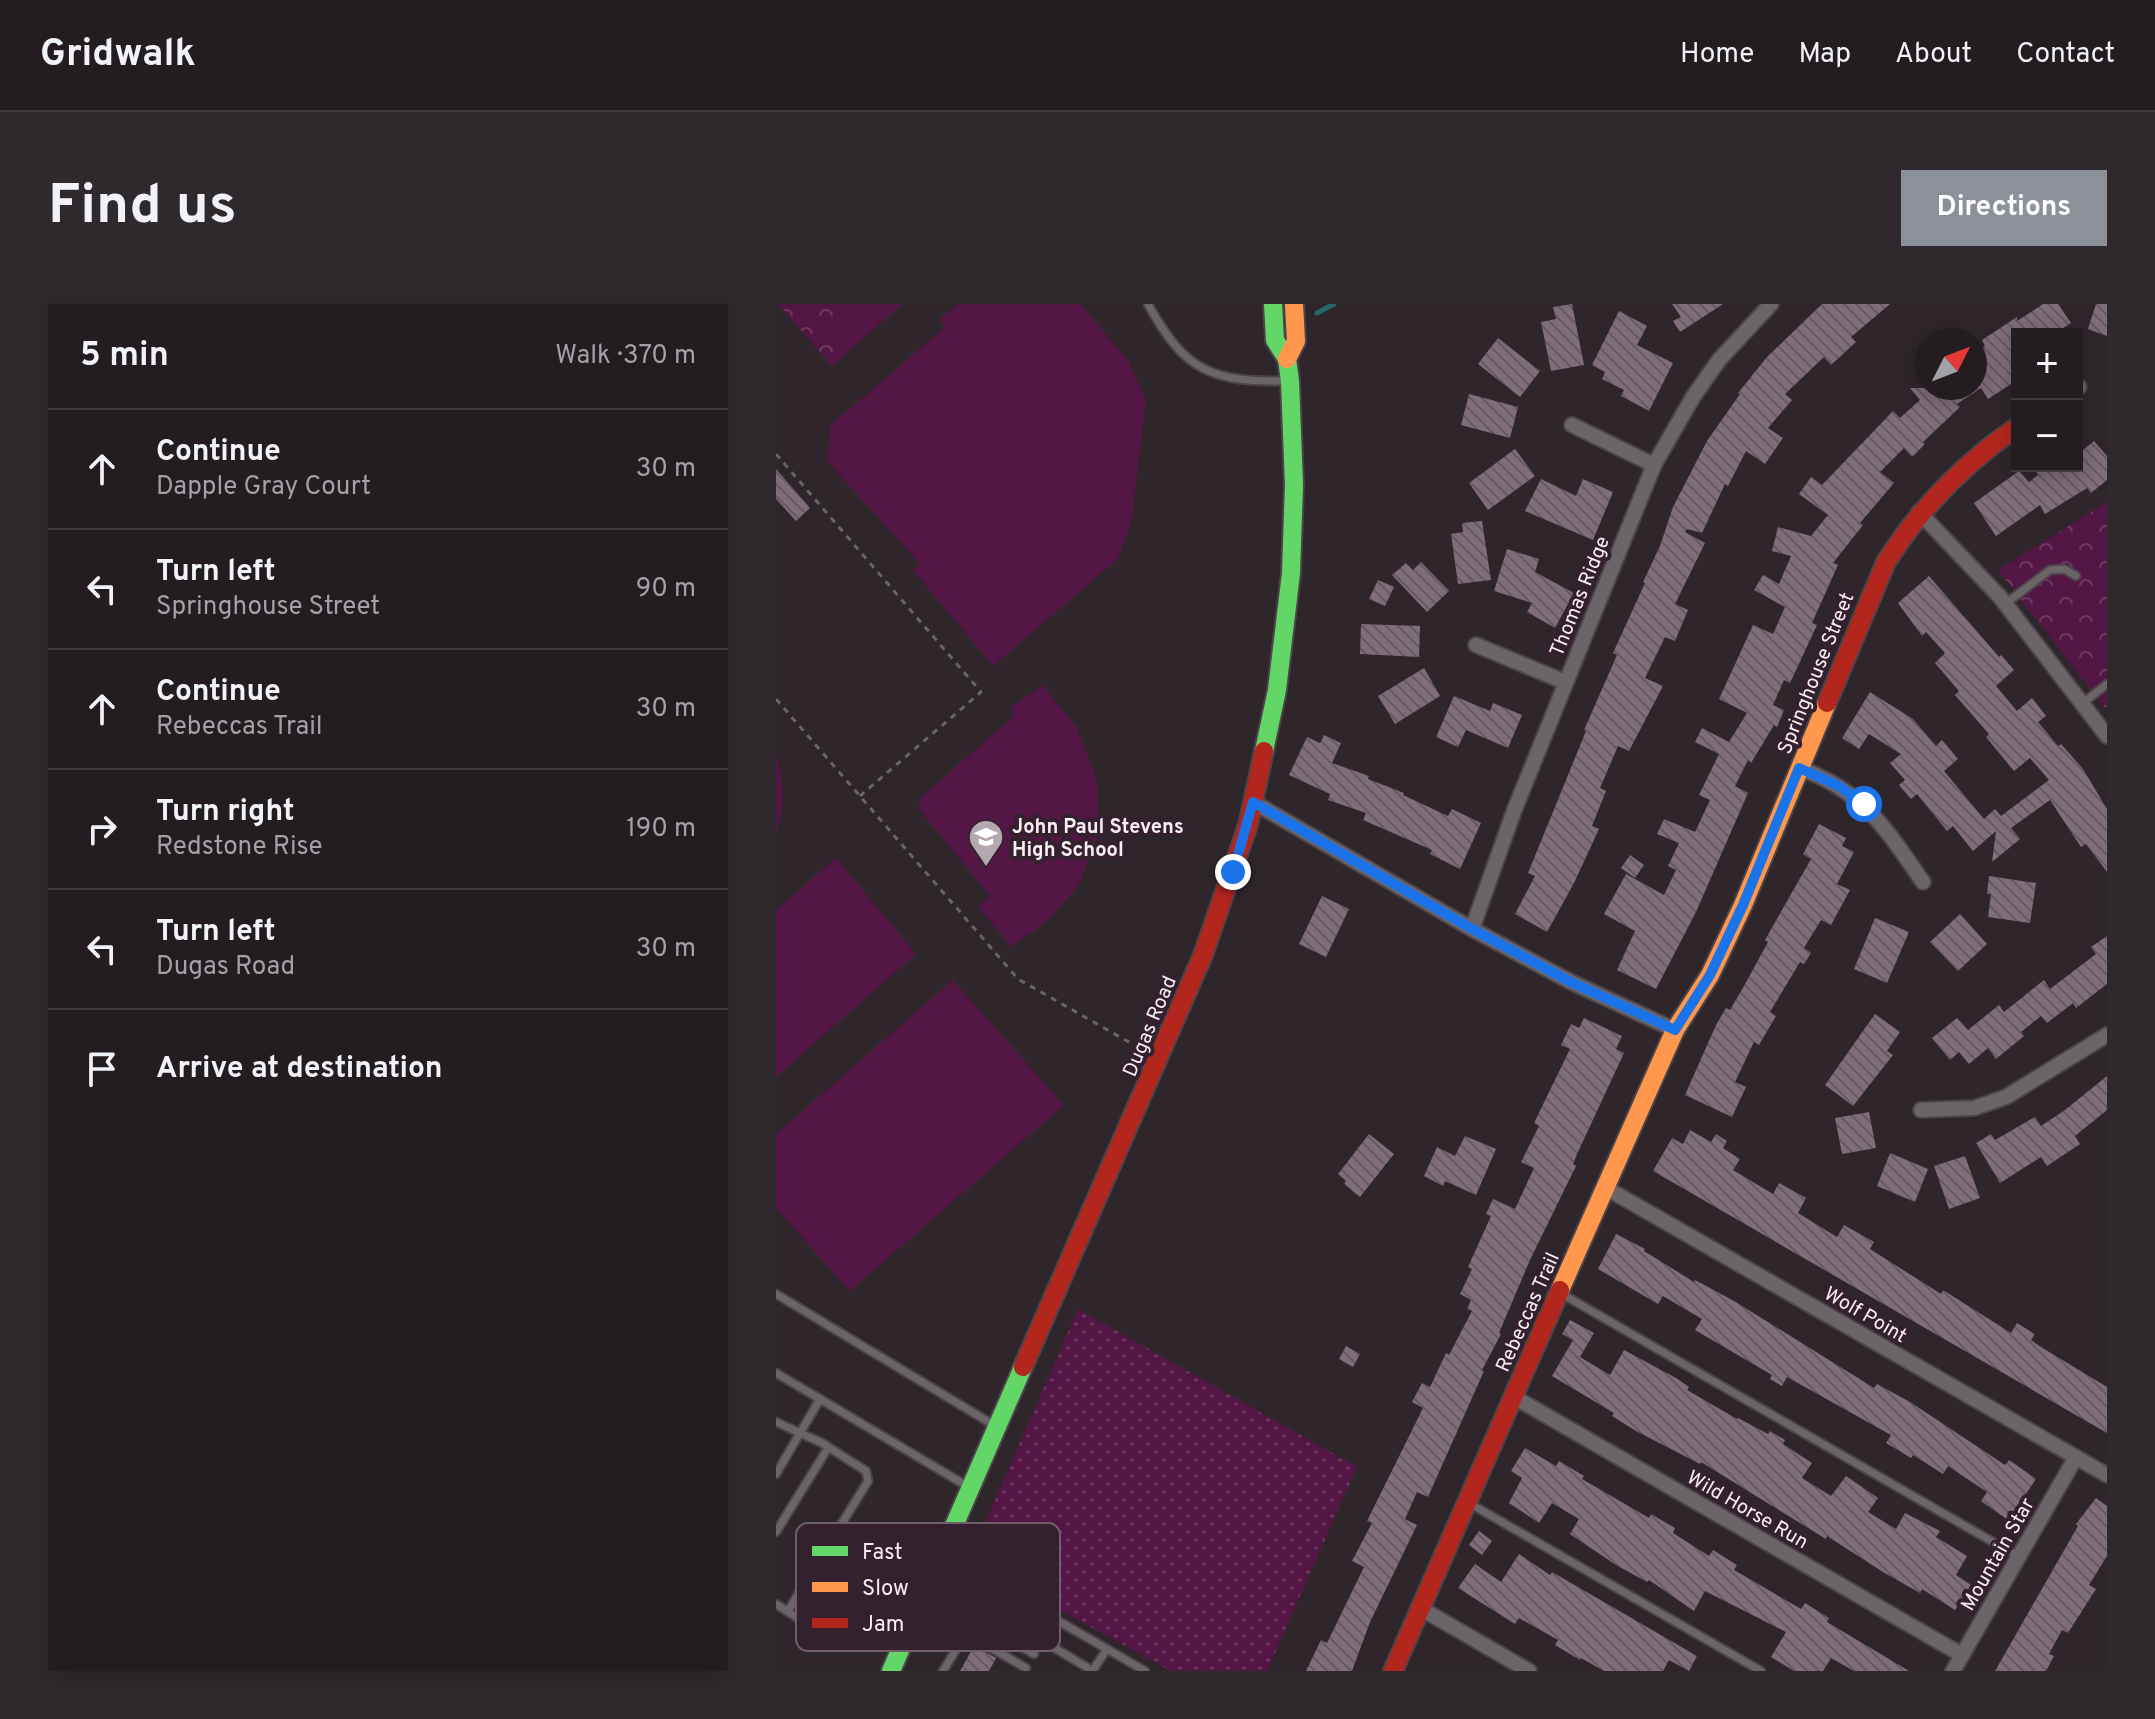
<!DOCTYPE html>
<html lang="en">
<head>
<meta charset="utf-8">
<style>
	:root { --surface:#231c21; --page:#2f292e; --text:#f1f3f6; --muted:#a3a1a5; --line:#403a3f; --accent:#8c9099 }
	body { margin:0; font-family:Overpass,sans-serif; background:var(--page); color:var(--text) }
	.controls { position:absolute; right:24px; top:24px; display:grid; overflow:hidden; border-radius:0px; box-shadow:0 4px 20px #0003 }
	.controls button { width:72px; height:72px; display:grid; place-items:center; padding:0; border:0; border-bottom:2px solid var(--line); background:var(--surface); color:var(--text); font:40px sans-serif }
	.compass { position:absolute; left:1139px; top:24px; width:72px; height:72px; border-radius:50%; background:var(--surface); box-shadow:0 4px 20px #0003; rotate:48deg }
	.stop { position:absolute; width:24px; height:24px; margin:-18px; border:6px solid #1a73e8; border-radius:50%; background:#fff }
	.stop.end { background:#1a73e8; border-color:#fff; box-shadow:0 2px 8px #0008 }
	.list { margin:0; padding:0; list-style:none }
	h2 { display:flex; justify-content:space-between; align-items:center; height:104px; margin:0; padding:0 32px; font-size:34px }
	h2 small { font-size:26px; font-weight:400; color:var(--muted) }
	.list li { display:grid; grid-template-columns:52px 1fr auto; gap:24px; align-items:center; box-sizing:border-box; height:120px; padding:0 32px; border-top:2px solid var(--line) }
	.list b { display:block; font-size:30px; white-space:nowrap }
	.list p { margin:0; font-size:26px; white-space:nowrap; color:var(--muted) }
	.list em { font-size:26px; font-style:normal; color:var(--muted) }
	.icon { flex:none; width:44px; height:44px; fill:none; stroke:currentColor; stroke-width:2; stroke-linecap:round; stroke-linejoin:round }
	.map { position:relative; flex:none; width:1331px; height:1367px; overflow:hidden; border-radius:0px }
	header { display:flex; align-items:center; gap:48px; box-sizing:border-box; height:112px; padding:0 40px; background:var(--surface); border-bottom:2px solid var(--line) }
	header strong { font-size:38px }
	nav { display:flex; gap:44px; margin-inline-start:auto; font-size:28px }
	.intro { display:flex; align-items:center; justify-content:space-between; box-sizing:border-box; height:192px; padding:0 48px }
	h1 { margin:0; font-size:56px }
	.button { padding:20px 36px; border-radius:0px; background:var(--accent); color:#fff; font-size:28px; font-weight:700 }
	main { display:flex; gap:48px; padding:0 48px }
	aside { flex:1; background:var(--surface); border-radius:0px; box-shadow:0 4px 20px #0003 }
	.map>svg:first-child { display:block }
	.grass { fill:url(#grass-dots) }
	.park { fill:url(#park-crowns) }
	.pitch { fill:#541745 }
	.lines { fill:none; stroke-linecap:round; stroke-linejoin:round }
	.stream { stroke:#246868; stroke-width:5 }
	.building { fill:url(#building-back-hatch) }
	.lane-casing { stroke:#4c4449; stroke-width:11 }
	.street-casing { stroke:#4c4449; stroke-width:18 }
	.fast-casing { stroke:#4c4449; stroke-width:22 }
	.slow-casing { stroke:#4c4449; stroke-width:22 }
	.jam-casing { stroke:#4c4449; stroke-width:22 }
	.path { stroke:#6a6368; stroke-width:3; stroke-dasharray:6 6; stroke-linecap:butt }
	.lane { stroke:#6b6468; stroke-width:7 }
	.street { stroke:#6b6468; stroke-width:14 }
	.fast { stroke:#63d668; stroke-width:18 }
	.slow { stroke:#ff974d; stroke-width:18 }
	.jam { stroke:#b3261e; stroke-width:18 }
	.route { stroke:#1a73e8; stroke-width:10 }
	.labels { text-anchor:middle; stroke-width:8; stroke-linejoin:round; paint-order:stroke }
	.street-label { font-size:20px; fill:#faeef5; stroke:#33222d }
	.poi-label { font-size:20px; font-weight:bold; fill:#faeef5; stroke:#33222d; text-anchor:start }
	.key { fill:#33222d; stroke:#6f5f69; stroke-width:2 }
	.key-label { font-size:22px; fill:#faeef5 }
</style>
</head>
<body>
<header>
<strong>Gridwalk</strong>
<nav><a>Home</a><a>Map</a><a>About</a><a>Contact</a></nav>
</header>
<div class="intro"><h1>Find us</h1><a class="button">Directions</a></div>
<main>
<aside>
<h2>5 min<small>Walk · 370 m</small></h2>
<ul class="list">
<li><svg class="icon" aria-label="ahead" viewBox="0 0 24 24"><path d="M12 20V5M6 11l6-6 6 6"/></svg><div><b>Continue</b><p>Dapple Gray Court</p></div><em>30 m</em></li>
<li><svg class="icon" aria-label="left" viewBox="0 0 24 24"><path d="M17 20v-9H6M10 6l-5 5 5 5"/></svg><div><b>Turn left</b><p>Springhouse Street</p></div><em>90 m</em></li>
<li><svg class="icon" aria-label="ahead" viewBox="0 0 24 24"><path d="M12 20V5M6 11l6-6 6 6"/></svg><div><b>Continue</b><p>Rebeccas Trail</p></div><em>30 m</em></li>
<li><svg class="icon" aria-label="right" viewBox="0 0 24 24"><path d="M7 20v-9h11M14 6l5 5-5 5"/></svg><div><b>Turn right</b><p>Redstone Rise</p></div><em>190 m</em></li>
<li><svg class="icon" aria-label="left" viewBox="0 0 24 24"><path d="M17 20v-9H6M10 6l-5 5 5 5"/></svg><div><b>Turn left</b><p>Dugas Road</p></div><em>30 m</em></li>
<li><svg class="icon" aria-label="arrive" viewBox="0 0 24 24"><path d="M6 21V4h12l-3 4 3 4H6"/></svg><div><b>Arrive at destination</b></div></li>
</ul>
</aside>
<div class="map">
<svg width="1331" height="1367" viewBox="0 0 1331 1367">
	<defs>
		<pattern id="grass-dots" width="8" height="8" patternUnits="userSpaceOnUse" patternTransform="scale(2)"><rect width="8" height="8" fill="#541745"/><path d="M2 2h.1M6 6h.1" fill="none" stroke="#6e3960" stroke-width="1.8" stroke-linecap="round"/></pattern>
		<pattern id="park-crowns" width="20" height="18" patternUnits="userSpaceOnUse" patternTransform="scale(2)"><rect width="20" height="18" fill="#541745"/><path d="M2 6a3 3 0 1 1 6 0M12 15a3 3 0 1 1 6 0" fill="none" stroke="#6e3960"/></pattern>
		<pattern id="building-back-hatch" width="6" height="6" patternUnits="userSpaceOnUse" patternTransform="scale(2)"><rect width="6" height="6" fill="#806d7a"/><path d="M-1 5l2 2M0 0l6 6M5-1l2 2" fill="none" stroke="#665a62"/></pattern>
	</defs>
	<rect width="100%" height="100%" fill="#2f262c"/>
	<path class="grass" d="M302,1005L581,1163L491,1367H395L193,1256Z"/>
	<g class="park">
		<path d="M2,0H126L56,62Z"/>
		<path d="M1331,198V406L1222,266Z"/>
	</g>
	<g class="pitch">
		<path d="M70,0H109L111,3L65,43L46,22Z"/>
		<path d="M182,0H304L352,56L370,96L356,215L342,255L217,362L137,266L144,260L51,157L54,122L169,23L164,15Z"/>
		<path d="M267,381L300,423L321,475L323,529L303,581L268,620L235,643L202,602L214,592L142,504L145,493L238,412L235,403Z"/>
		<path d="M0,450C8,478 10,502 0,529Z"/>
		<path d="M60,554L140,650L0,773V606Z"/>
		<path d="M177,676L288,801L74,987L0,904V830Z"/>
	</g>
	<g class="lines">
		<path class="stream" d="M541,9L558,0"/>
	</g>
	<g class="building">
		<path d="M796,0L808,61L775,67L765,18L780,15L777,3Z"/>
		<path d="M896,0H947L904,28L897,17L905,13Z"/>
		<path d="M1046,0H1114L1075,33L1080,38L1055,61L1048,53L1009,90L1016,96L992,124L1007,134L989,160L970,147L952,182L949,180L926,229L911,225L909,228L929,239L899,300L912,306L899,337L889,333L869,374L887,382L853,447L842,442L824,484L830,487L816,522L823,525L798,579L771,628L739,610L759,572L752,569L810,427L808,426L841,351L837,349L869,279L867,278L884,242L897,203L931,137L964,90L962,89L991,53Z"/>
		<path d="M1267,0H1282L1295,19L1278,30H1241V76L1212,95L1205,84L1181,100L1184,103L1147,138L1149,140L1136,153L1128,144L1104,168L1118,179L1084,219L1087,221L1057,259L1062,261L1036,319L1041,321L1014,379L1008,376L997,401L1008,406L1001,423L998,421L975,459L972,456L959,482L972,489L920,608L880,685L841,666L859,627L828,610L850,570L888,591L900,566L892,562L903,539L881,530L888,515L919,528L934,496L923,491L943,450L919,438L926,424L953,438L971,409L943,395L977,321L997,330L1009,303L978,286L987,271L1003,280L1015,252L996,247L1002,223L1035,232L1052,211L1023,190L1035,173L1046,181L1117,107L1124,114L1144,96L1134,84H1199V49L1209,42L1206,36L1241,13V17Z"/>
		<path d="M1320,0H1331V32L1312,25Z"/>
		<path d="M843,7L871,22L861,41L897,59L873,107L845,92L848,86L826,75L829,68L816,61Z"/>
		<path d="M722,34L764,67L744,93L702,60Z"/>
		<path d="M693,90L742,103L734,134L685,121Z"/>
		<path d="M1318,137L1331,152V176L1315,189L1311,184L1269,210L1264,201L1220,232L1198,199L1243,167L1253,178L1262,171L1256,162H1301V151Z"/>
		<path d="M739,145L759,172L712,206L693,179Z"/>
		<path d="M0,165L34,204L20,217L0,195Z"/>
		<path d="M765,175L800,192L807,175L837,188L817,236L749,207Z"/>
		<path d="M706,217L715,276L682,280L675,230L687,228L686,219Z"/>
		<path d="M731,245L763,255L759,268L798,289L779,324L751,308L756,299L718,287Z"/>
		<path d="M645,258L673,287L651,308L616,271L630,259L637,266Z"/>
		<path d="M1153,272L1223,353L1225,351L1238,366L1220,382L1241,407L1256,394L1270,412L1262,418L1282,442L1285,440L1307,465L1331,505V568L1310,540L1305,543L1274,496L1235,524L1244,535L1216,558L1220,527L1197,547L1177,522L1171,527L1141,490L1135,495L1123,481L1129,476L1114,459L1125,450L1093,430L1083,445L1066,434L1094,388L1137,415L1160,442L1166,436L1182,455L1168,467L1208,515L1219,505L1225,512L1273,476L1254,454L1238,467L1210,433L1213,430L1179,391L1183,387L1159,359L1169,349L1150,328L1146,332L1122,299Z"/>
		<path d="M602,276L618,283L609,302L593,295Z"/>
		<path d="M585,320L644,322L643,353L584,350Z"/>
		<path d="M648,364L664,392L619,420L602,392Z"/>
		<path d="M678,392L714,407L717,399L746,411L732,444L690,426L682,443L660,433Z"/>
		<path d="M548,431L565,439L556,459L593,472L592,475L628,489L627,491L672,512L676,505L705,519L684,565L654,550L656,546L587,516L590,509L552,496L554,490L513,471L531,433L544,439Z"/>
		<path d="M1043,520L1070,534L1066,542L1078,548L1061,580L1074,586L1055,621L1045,616L1028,644L1035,649L1028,660L1024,658L994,708L1000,712L983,741L978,738L959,778L970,783L956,813L909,791L940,721L950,704L954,706L968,682L992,638L989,636L1035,555L1027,550Z"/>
		<path d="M854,551L868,561L859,574L845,564Z"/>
		<path d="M1213,572L1260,579L1254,619L1212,613L1215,590H1211Z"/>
		<path d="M546,592L573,605L550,653L523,640Z"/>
		<path d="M1184,610L1211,640L1182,667L1154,638Z"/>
		<path d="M1099,614L1133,628L1111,679L1078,665Z"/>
		<path d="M1331,632V680L1300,704L1297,699L1271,719L1265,712L1245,728L1248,732L1220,755L1212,744L1193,760L1183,748L1174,756L1156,734L1181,714L1192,726L1223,701L1228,708L1268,676L1274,685L1320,650L1315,643Z"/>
		<path d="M1099,710L1124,728L1111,747L1117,751L1077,802L1049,781Z"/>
		<path d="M808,714L846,732L840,745L848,749L802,848L797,860L800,862L754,956L723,1029L725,1030L706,1066L708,1067L652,1193L641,1188L629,1215L641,1221L594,1318L576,1367H530L545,1336L551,1339L588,1263L576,1257L596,1219L591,1217L647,1104L636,1098L646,1079L654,1083L670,1049L673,1051L696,1007L691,1005L695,996L684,990L696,965L692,963L715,912L710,910L717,895L739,905L758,864L745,858L763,822L758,819L794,745L785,741L795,720L803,724Z"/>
		<path d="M1331,772V806L1299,832L1304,840L1271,862L1265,853L1224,879L1200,839L1215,830L1219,836L1259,813L1265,822L1289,806Z"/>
		<path d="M1093,808L1100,844L1066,850L1059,814Z"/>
		<path d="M914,826L935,838L940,830L951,837L947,844L964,855L957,866L997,890L1003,879L1030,894L1022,909L1061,933L1068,921L1098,938L1094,945L1165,990L1167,986L1235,1029L1241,1019L1259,1030L1255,1036L1265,1043L1331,1083V1129L877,867L896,834L907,840Z"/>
		<path d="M593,830L618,850L584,893L568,880L570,877L562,870Z"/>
		<path d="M689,832L720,845L700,891L669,877L667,882L648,872L661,843L679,852Z"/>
		<path d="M1114,849L1152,865L1139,898L1101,882Z"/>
		<path d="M1189,852L1204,894L1173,905L1158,862Z"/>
		<path d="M840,930L869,945L868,947L918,978L919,976L958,997L1098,1084L1101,1080L1134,1098L1229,1161L1233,1156L1260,1175L1232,1216L1205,1197L1211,1188L1172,1162L1167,1170L1137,1151L1135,1154L1110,1139L1115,1131L1011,1073L1006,1082L994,1075L996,1071L919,1026L926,1015L887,992L882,1000L822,965Z"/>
		<path d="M794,1016L818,1029L804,1053L834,1071L848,1046L900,1074L913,1083L911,1086L961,1115L962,1114L992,1130L994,1127L1009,1136L1007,1140L1036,1159L1026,1174L1055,1192L1070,1172L1102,1194L1092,1208L1120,1225L1129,1209L1164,1227L1160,1233L1191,1252L1180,1271L1195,1281L1179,1306L1146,1285L1144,1289L1107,1268L1051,1232L1050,1235L925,1158L924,1160L860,1127L836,1112L838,1109L776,1072L797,1036L786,1030Z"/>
		<path d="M570,1042L584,1050L577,1063L563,1055Z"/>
		<path d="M749,1144L780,1162L783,1157L808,1172L806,1175L873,1214L875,1210L899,1224L897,1229L933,1252L937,1246L961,1261L958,1266L1025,1305L1029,1299L1053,1314L1051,1318L1133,1367H1078L1055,1354L1047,1367H1018L995,1353L1010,1328L929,1287L918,1307L873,1276L871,1278L840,1261L794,1230L803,1215L776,1199L763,1219L733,1199L746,1174L735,1167Z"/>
		<path d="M1320,1194L1331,1202V1252L1313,1281L1320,1285L1292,1329L1286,1326L1273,1350L1278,1352L1270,1367H1219L1302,1222L1300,1220Z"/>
		<path d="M703,1227L716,1237L706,1251L693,1241Z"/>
		<path d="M743,1250L774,1271L776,1268L921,1352L913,1367L893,1356L887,1367H828L805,1354L804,1356L779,1341L782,1336L743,1314L739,1320L682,1284L699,1260L725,1278Z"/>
		<path d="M198,1342L220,1354L213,1367H184Z"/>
	</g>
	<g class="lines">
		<defs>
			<g id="lane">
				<path d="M372,0C409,68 436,78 511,77"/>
				<path d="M1229,300L1274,266L1288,265L1300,272"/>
				<path d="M1307,399L1331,380"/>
				<path d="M0,990L221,1123"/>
				<path d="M786,990L1243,1253"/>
				<path d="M0,1069L191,1182"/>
				<path d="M0,1118L46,1139L90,1167L92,1177L12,1307"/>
				<path d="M0,1170L44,1095"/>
				<path d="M693,1199L985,1367"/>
				<path d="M0,1228L52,1144"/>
				<path d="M168,1251L369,1367"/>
				<path d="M0,1300L64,1341"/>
				<path d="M197,1315L258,1350"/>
				<path d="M189,1329L250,1364"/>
				<path d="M317,1366L331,1345"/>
				<path d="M167,1367L203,1308L215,1306L317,1367"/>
			</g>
			<g id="street">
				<path d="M1301,84L1303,83"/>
				<path d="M796,121L878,161"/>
				<path d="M1143,208L1224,293L1331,432"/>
				<path d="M700,341L789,378"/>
				<path d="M1023,464C1089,488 1109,524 1147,578"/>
				<path d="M477,498L696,625L795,678L899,726"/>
				<path d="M696,625L738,507L878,161L917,93L943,56L995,0"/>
				<path d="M1145,806L1198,804L1230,793L1331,731"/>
				<path d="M830,884L1331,1171"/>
				<path d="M738,1093L1186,1351"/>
				<path d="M644,1304L753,1367"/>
				<path d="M1177,1367L1300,1153"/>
			</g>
			<g id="fast">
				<path d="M488,447L501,386L515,269L518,181L514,77L511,55L499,36L497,0"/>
				<path d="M115,1367L247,1063"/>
			</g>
			<g id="slow">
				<path d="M511,55L520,37L518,0"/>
				<path d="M784,986L899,726L934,671L967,601L1051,399"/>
			</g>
			<g id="jam">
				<path d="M1051,399L1110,258C1145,203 1187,160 1241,123"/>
				<path d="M247,1063L427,651L472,521L488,447"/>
				<path d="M617,1367L784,986"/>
			</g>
		</defs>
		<use href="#lane" class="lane-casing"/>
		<use href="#street" class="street-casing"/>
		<use href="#fast" class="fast-casing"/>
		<use href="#slow" class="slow-casing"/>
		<use href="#jam" class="jam-casing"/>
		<g class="path">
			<path d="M0,150L205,388L84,492"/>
			<path d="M0,395L242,675L365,745"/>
		</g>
		<use href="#lane" class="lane"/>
		<use href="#street" class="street"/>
		<use href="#fast" class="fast"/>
		<use href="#slow" class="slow"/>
		<use href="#jam" class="jam"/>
	</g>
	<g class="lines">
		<path class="route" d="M457,568L477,498L696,625L795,678L899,726L934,671L967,601L1023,464L1061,481L1088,500"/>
	</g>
	<defs>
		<symbol id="school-pin" viewBox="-11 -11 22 30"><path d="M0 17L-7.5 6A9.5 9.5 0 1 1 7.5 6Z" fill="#b3a8af" stroke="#33222d"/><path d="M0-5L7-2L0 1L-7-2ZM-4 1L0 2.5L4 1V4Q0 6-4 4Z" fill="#fff"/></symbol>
	</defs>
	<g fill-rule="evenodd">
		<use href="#school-pin" x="190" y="513" width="40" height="54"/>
	</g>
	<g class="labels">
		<g class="street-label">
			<text transform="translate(803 292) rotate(-68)" y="7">Thomas Ridge</text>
			<text transform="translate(1039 369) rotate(-68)" y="7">Springhouse Street</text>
			<text transform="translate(373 722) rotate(-67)" y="7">Dugas Road</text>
			<text transform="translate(751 1008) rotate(-66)" y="7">Rebeccas Trail</text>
			<text transform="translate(1090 1010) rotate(30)" y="7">Wolf Point</text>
			<text transform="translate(972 1205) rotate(30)" y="7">Wild Horse Run</text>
			<text transform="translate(1221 1250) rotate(-60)" y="7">Mountain Star</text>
		</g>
		<g class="poi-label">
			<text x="236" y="529">John Paul Stevens<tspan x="236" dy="23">High School</tspan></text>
		</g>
	</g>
	<rect x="20" y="1219" width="264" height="128" rx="12" class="key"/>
	<rect x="36" y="1242" width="36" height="10" fill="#63d668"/>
	<rect x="36" y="1278" width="36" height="10" fill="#ff974d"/>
	<rect x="36" y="1314" width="36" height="10" fill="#b3261e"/>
	<g class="key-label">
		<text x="86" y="1255">Fast</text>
		<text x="86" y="1291">Slow</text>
		<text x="86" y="1327">Jam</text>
	</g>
</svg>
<div class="controls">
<button>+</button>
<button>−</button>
</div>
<svg class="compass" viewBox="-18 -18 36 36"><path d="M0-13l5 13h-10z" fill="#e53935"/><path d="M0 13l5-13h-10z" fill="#a3a1a5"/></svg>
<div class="stop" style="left:1088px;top:500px"></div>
<div class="stop end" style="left:457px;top:568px"></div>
</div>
</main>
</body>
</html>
